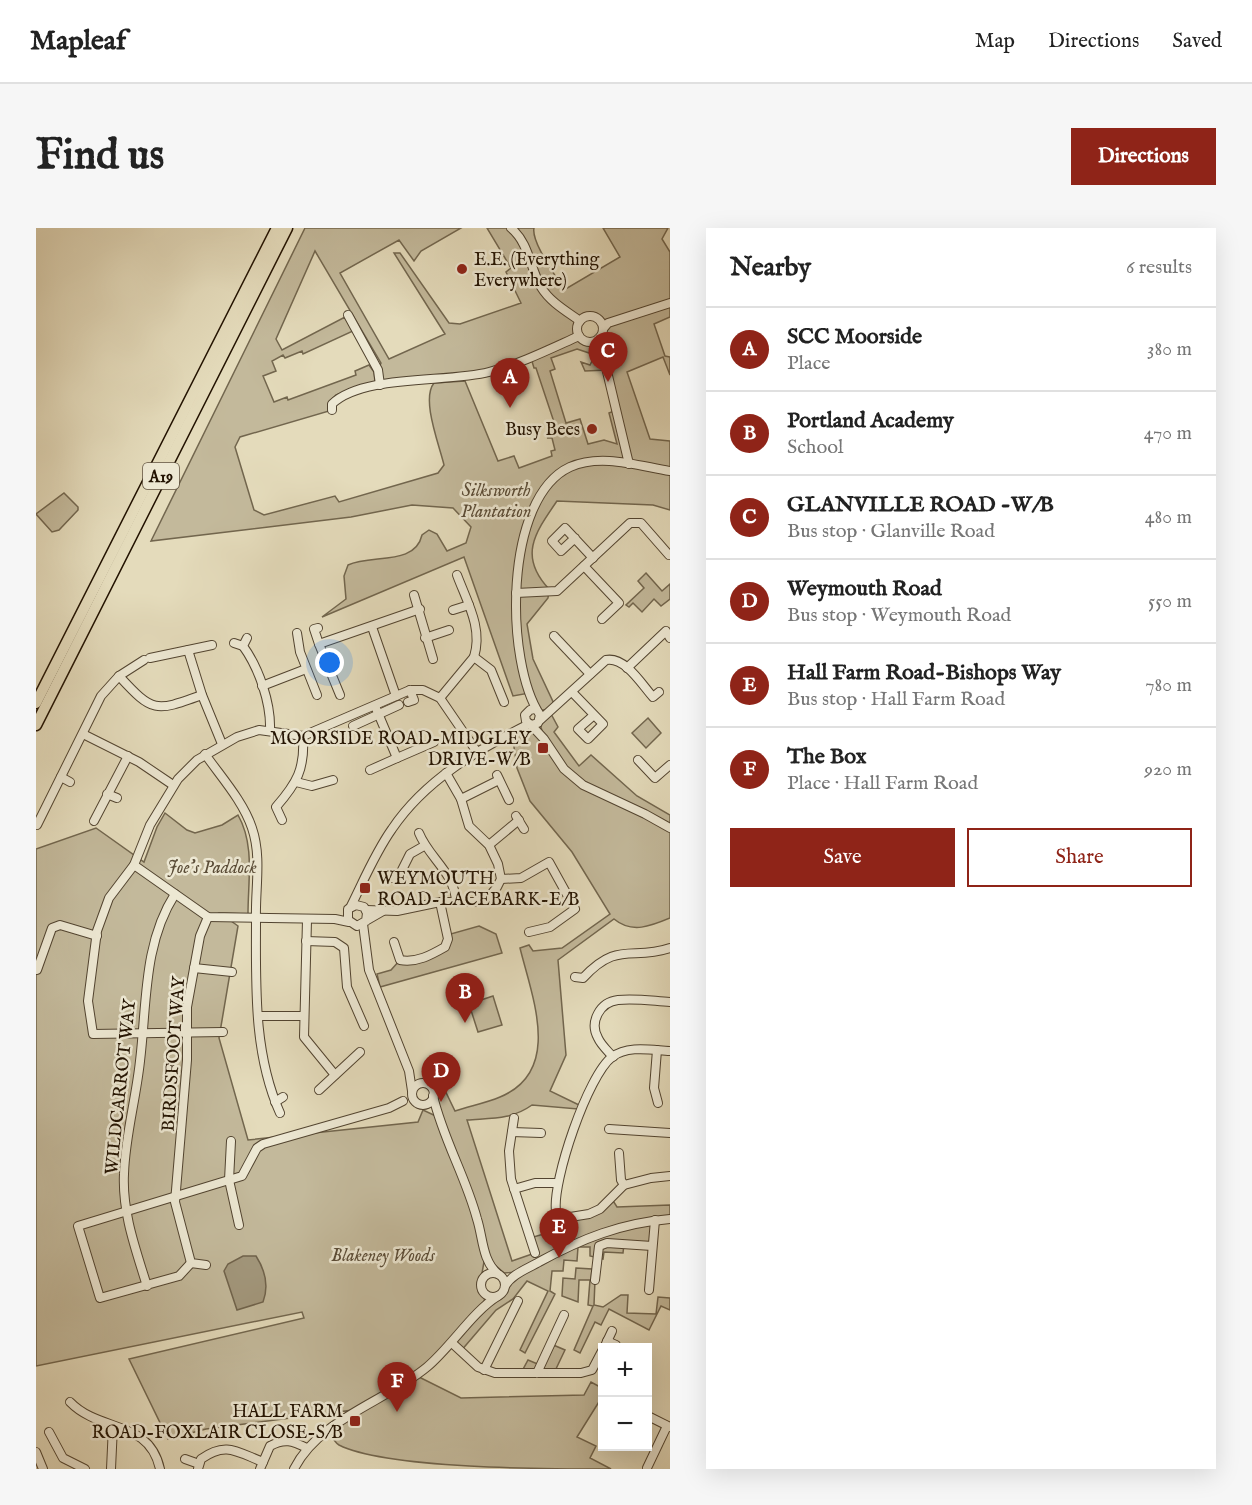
<!DOCTYPE html>
<html lang="en">
<head>
<meta charset="utf-8">
<style>
	:root { --surface:#fff; --page:#f6f6f6; --text:#222; --muted:#767676; --line:#e0e0e0; --accent:#8f2418 }
	body { margin:0; font-family:"IM FELL English",serif; background:var(--page); color:var(--text) }
	.controls { position:absolute; right:18px; bottom:18px; display:grid; overflow:hidden; border-radius:0px; box-shadow:0 6px 24px #0002 }
	.controls button { width:54px; height:54px; display:grid; place-items:center; padding:0; border:0; border-bottom:2px solid var(--line); background:var(--surface); color:var(--text); font:30px sans-serif }
	.you { position:absolute; left:294px; top:435px; width:21px; height:21px; margin:-15px; border:4px solid #fff; border-radius:50%; background:#1a73e8; box-shadow:0 0 0 9px #1a73e833 }
	.badge { display:grid; place-items:center; width:39px; height:39px; border-radius:50%; background:var(--accent); color:#fff; font-size:20px; font-weight:700 }
	.pin { position:absolute; translate:-50% -50px; filter:drop-shadow(0 2px 3px #0008) }
	.pin::after { content:''; position:absolute; top:32px; width:21px; height:18px; background:inherit; clip-path:polygon(0 0,100% 0,50% 100%) }
	.list { margin:0; padding:0; list-style:none }
	h2 { display:flex; justify-content:space-between; align-items:center; height:78px; margin:0; padding:0 24px; font-size:26px }
	h2 small { font-size:20px; font-weight:400; color:var(--muted) }
	.list li { display:grid; grid-template-columns:39px 1fr auto; gap:18px; align-items:center; box-sizing:border-box; height:84px; padding:0 24px; border-top:2px solid var(--line) }
	.list b { display:block; font-size:22px; white-space:nowrap }
	.list p { margin:0; font-size:20px; white-space:nowrap; color:var(--muted) }
	.list em { font-size:20px; font-style:normal; color:var(--muted) }
	.actions { display:flex; gap:12px; padding:18px 24px }
	.actions a { flex:1; padding:14px 0; border:2px solid var(--accent); border-radius:0px; text-align:center; font-size:21px; color:var(--accent) }
	.actions .main { background:var(--accent); color:#fff }
	.map { position:relative; flex:none; width:634px; height:1241px; overflow:hidden; border-radius:0px }
	header { display:flex; align-items:center; gap:36px; box-sizing:border-box; height:84px; padding:0 30px; background:var(--surface); border-bottom:2px solid var(--line) }
	header strong { font-size:28px }
	nav { display:flex; gap:33px; margin-inline-start:auto; font-size:21px }
	.intro { display:flex; align-items:center; justify-content:space-between; box-sizing:border-box; height:144px; padding:0 36px }
	h1 { margin:0; font-size:42px }
	.button { padding:15px 27px; border-radius:0px; background:var(--accent); color:#fff; font-size:21px; font-weight:700 }
	main { display:flex; gap:36px; padding:0 36px }
	aside { flex:1; background:var(--surface); border-radius:0px; box-shadow:0 6px 24px #0002 }
	.map>svg:first-child { display:block }
	.green { fill:#c3b99b; stroke:#72664e; stroke-width:1.5; fill-rule:evenodd }
	.water { fill:#a2977c; stroke:#6f624b; stroke-width:1.5 }
	.lines { fill:none; stroke-linecap:round; stroke-linejoin:round }
	.minor-casing { stroke:#524430; stroke-width:10 }
	.highway-casing { stroke:#221201; stroke-width:13 }
	.minor { stroke:#ede8d3; stroke-width:8 }
	.highway { stroke:#e4dbbb; stroke-width:10 }
	.poi-dot { fill:#8f2418; stroke:#ede8d3; stroke-width:2 }
	.labels { text-anchor:middle; stroke-width:5; stroke-linejoin:round; paint-order:stroke }
	.shield { fill:#ede8d3; stroke:#5f5240; stroke-width:1.5 }
	.shield-label { font-size:16px; font-weight:bold; fill:#221201 }
	.poi-label { font-size:18px; fill:#221201; stroke:#ede8d3; text-anchor:end }
	.park-label { font-size:18px; font-style:italic; fill:#5a4c37; stroke:#ede8d3 }
	.street-label { font-size:18px; fill:#221201; stroke:#ede8d3 }
</style>
</head>
<body>
<header>
<strong>Mapleaf</strong>
<nav><a>Map</a><a>Directions</a><a>Saved</a></nav>
</header>
<div class="intro"><h1>Find us</h1><a class="button">Directions</a></div>
<main>
<div class="map">
<svg width="634" height="1241" viewBox="0 0 634 1241">
	<rect width="100%" height="100%" fill="#e4dbbb"/>
	<filter id="stains"><feTurbulence type="fractalNoise" baseFrequency=".00333" numOctaves="4"/><feColorMatrix values="0 0 0 0 .2 0 0 0 0 .09 0 0 0 0 .02 0 0 0 .5 -.17"/></filter>
	<radialGradient id="worn" r=".72"><stop offset=".6" stop-color="#630" stop-opacity="0"/><stop offset="1" stop-color="#630" stop-opacity=".3"/></radialGradient>
	<g class="green">
		<path d="M269,0H425L385,23L378,33L363,12L304,45L353,131L409,106L358,25H364L413,95L424,96L485,75L470,44L475,40L451,0H498C495,14 520,48 528,62L584,29L567,0H632L626,11L634,24V89L618,96L629,128L634,129V147L627,129L591,144L614,211L634,213V282L617,277L521,273C499,305 482,328 513,361L512,370L491,396L497,431L520,480L501,483L493,465L477,468L428,329L286,389L310,371L308,348L312,337C336,326 379,338 386,307L393,302L401,306L411,323L430,315L435,299L417,280L376,277L315,289L115,313ZM279,23L345,135L342,142L344,157L467,140L495,130L498,140H500L522,206L511,210H516L519,222L515,223L516,228L483,240L478,228L462,233L429,153L398,155C385,171 403,216 408,237L402,245L303,274L299,268L228,287L218,282L199,219L204,209L293,183V175L300,167L339,154L338,144L333,137L319,143L320,147L252,172L251,169L238,174L227,148L240,143L236,133L247,127L249,130L266,123L267,126L317,103L309,89L246,122L240,111ZM557,88L572,95L563,110L551,113L543,108L542,96L549,89ZM541,121L559,127L554,137L545,134L549,143L571,142L581,182L573,185L581,216L568,212L552,216L544,191L530,195L514,143L519,141L515,130Z"/>
		<path d="M28,265L42,279V282L23,302L16,304L0,286Z"/>
		<path d="M610,345L626,363L634,356V371L625,378L618,371L606,384L597,375L593,379L590,377L608,360L602,353Z"/>
		<path d="M514,484L522,499L518,504L543,538L555,527L601,568L634,587V690C615,698 596,706 578,691L522,732L530,827L514,863L543,877L542,881L496,877C475,892 455,890 431,892L476,1033L499,1025L494,1010L525,1001L522,991L553,986L576,971L581,979L634,977V991L619,992L616,1018L588,1016L587,1025L568,1024L567,1031L554,1028V1019H542L541,1033L528,1032L527,1043H516L514,1063L519,1066L489,1125L484,1122L512,1063L491,1053L477,1071L460,1082L424,1124L417,1115L379,1147L425,1170L548,1167L555,1154L566,1160V1169L541,1209L560,1218L554,1230L575,1241C512,1241 351,1241 303,1217C298,1214 295,1207 292,1202L316,1182L170,1201L132,1211L93,1131L268,1090L266,1084L0,1138V621L60,600L108,634L121,599L129,585L151,602L159,605L186,597L202,587C219,617 212,652 212,686L184,685L202,698L183,810L212,912L382,894L387,882L402,889L393,859L404,852L419,883C434,878 450,875 464,869C527,843 496,769 484,720L493,717L497,723L526,720L574,686L536,624L494,573L481,540L476,505L493,496L508,509L503,493ZM449,1028L468,1045L483,1044L471,1054L463,1067L445,1080L450,1068L445,1051Z"/>
		<path d="M612,490L625,505L610,520L596,505Z"/>
		<path d="M443,698L460,706L466,725L344,759L341,746L355,742L364,732L374,733L409,719L411,707Z"/>
		<path d="M457,768L466,797L442,804L433,776Z"/>
		<path d="M540,1040L556,1041L555,1052H559L558,1077L567,1079L585,1067H592L591,1085L620,1086L622,1069L634,1070V1082L625,1078L613,1102L573,1081L565,1097L559,1094L544,1125L538,1122L557,1078L552,1077L554,1052H543L542,1074L526,1068L527,1050L539,1051Z"/>
		<path d="M515,1116L529,1122L518,1145H485L492,1132L504,1137Z"/>
	</g>
	<path class="water" d="M207,1028H220C229,1042 233,1058 227,1074L201,1082L188,1043L192,1036Z"/>
	<g class="lines">
		<defs>
			<g id="minor">
				<path d="M475,0C493,15 494,40 505,59C514,74 530,83 544,93"/>
				<path d="M312,87L342,142L344,157"/>
				<circle cx="554" cy="101" r="13"/>
				<path d="M567,101L572,95L634,75"/>
				<path d="M563,110L593,236"/>
				<path d="M296,182V176C327,146 412,155 453,144C484,136 514,121 543,108"/>
				<path d="M539,310L525,323L516,313L529,300L557,330"/>
				<path d="M548,338L583,375L566,391"/>
				<path d="M421,347C431,374 447,400 438,429"/>
				<path d="M480,365L521,363L594,295H605L633,327"/>
				<path d="M378,367L397,431"/>
				<path d="M417,382L433,377"/>
				<path d="M336,399L360,468"/>
				<path d="M282,400L278,401L283,416"/>
				<path d="M261,405L264,424L281,467"/>
				<path d="M518,408L554,446"/>
				<path d="M211,410L207,418C223,440 235,475 234,502"/>
				<path d="M389,410L413,402"/>
				<path d="M198,415L207,418"/>
				<path d="M152,422L166,467L186,516"/>
				<path d="M114,430L176,417"/>
				<path d="M591,440L630,403L634,410"/>
				<path d="M83,448C117,485 119,484 166,467"/>
				<path d="M226,458L270,441"/>
				<path d="M536,464L567,496L552,511L542,501L558,487"/>
				<path d="M304,467L283,416L384,381"/>
				<path d="M404,470L438,429L455,442L468,474"/>
				<path d="M372,474L378,472L374,462"/>
				<path d="M339,478L361,530L398,514"/>
				<path d="M498,481L494,482L489,487L490,493L495,497L502,495L504,487C469,435 467,270 534,239C565,225 603,238 634,243"/>
				<path d="M504,492L570,432C589,428 606,457 617,469L623,464"/>
				<path d="M495,497L508,511L528,541L547,557L609,586L634,600"/>
				<path d="M317,498L363,477"/>
				<path d="M47,506L103,534L137,557"/>
				<path d="M169,526C185,549 207,573 216,600C226,629 219,661 220,691C220,756 217,825 244,885"/>
				<path d="M602,532L619,550L634,537"/>
				<path d="M334,542L361,530"/>
				<path d="M461,547L473,572"/>
				<path d="M25,549L34,554"/>
				<path d="M260,554L276,558L297,552"/>
				<path d="M71,566L81,570"/>
				<path d="M425,571L463,552"/>
				<path d="M480,588L488,601"/>
				<path d="M246,592L240,579C261,555 269,541 267,508"/>
				<path d="M58,593L92,528"/>
				<path d="M1,597L65,468L83,448L108,432"/>
				<path d="M383,605C393,630 419,645 420,674"/>
				<path d="M453,617L483,592"/>
				<path d="M98,637L172,689L299,691L313,694"/>
				<path d="M354,650H362L374,626L388,618"/>
				<path d="M465,651L485,650L513,634L539,681L514,699L493,704"/>
				<path d="M315,678C328,652 339,625 356,601C389,552 441,522 493,496"/>
				<path d="M330,682L361,683L404,674H441L452,670L461,659L465,651L462,636L453,617L433,598L425,571L410,545"/>
				<path d="M271,692L268,809L299,847"/>
				<path d="M330,693L331,685L328,679L320,677L312,681V692L321,698L347,683"/>
				<path d="M327,696L333,742L373,843L376,863"/>
				<path d="M270,713L299,714L308,720L311,759L328,798"/>
				<path d="M358,714L364,732C381,735 395,727 409,719L412,711L404,674"/>
				<path d="M158,740L196,744"/>
				<path d="M1,742L16,700L24,697L61,708"/>
				<path d="M539,749L547,750C582,712 596,733 634,720"/>
				<path d="M223,788H268"/>
				<path d="M187,804L57,806L52,773L61,703L73,670L98,637L114,597L142,551L161,532L201,509L223,502L267,508L374,462H387L404,470L441,524"/>
				<path d="M621,822L618,860L622,875"/>
				<path d="M577,829C572,823 565,817 562,810C553,794 564,774 582,772C599,770 617,773 634,774"/>
				<circle cx="387" cy="866" r="11"/>
				<path d="M283,862L324,824"/>
				<path d="M397,868C407,911 430,949 441,991C447,1009 446,1033 462,1046"/>
				<path d="M239,874L247,869"/>
				<path d="M478,890L473,923L475,951L499,1025"/>
				<path d="M573,901L634,905"/>
				<path d="M476,904L505,905"/>
				<path d="M195,913L193,952L203,997"/>
				<path d="M583,925L585,952L588,957"/>
				<path d="M478,961L499,955H521"/>
				<path d="M522,991L553,986L564,981L588,957L615,950L634,948"/>
				<path d="M532,1018C528,1007 521,995 520,983C516,953 552,847 576,829C592,817 615,822 634,823"/>
				<path d="M155,1035L143,1048L64,1070L42,998L206,948L221,920L227,916L353,880L367,873"/>
				<path d="M170,1037L155,1035L139,974L151,832V779L164,708L172,689"/>
				<circle cx="457" cy="1057" r="12"/>
				<path d="M559,1052L563,1018L571,1015L616,1018"/>
				<path d="M111,1058C100,1022 86,985 88,946C89,909 100,871 104,833C111,776 107,716 139,666"/>
				<path d="M469,1058C476,1046 491,1041 503,1034C545,1011 585,995 634,991"/>
				<path d="M613,1062L619,992"/>
				<path d="M571,1113L580,1117"/>
				<path d="M416,1115L442,1139L459,1145H545L556,1142L566,1123"/>
				<path d="M568,1120L576,1103"/>
				<path d="M448,1142L482,1073"/>
				<path d="M501,1145L528,1087"/>
				<path d="M34,1174C64,1205 113,1191 124,1241"/>
				<path d="M612,1188L634,1199"/>
				<path d="M13,1204L27,1230L49,1241"/>
				<path d="M0,1224L7,1241"/>
				<path d="M149,1231L163,1236"/>
				<path d="M611,1240L631,1198"/>
				<path d="M75,1241L77,1198"/>
				<path d="M162,1241L165,1231C190,1213 201,1224 227,1234"/>
				<path d="M224,1241L234,1218C249,1210 256,1213 271,1220"/>
				<path d="M258,1241C283,1191 349,1174 391,1139C415,1119 437,1083 462,1068"/>
			</g>
			<g id="highway">
				<path d="M0,475L241,0"/>
				<path d="M0,497L251,0"/>
			</g>
		</defs>
		<use href="#minor" class="minor-casing"/>
		<use href="#highway" class="highway-casing"/>
		<use href="#minor" class="minor"/>
		<use href="#highway" class="highway"/>
	</g>
	<g class="poi-dot">
		<circle cx="426" cy="41" r="6"/>
		<circle cx="556" cy="201" r="6"/>
		<rect x="501" y="514" width="12" height="12" rx="3"/>
		<rect x="323" y="654" width="12" height="12" rx="3"/>
		<rect x="313" y="1187" width="12" height="12" rx="3"/>
	</g>
	<g class="labels">
		<rect class="shield" x="107" y="235" width="36" height="26" rx="4.5"/>
		<g class="shield-label">
			<text x="125" y="254">A19</text>
		</g>
		<g class="poi-label">
			<text x="438" y="37" text-anchor="start">E.E. (Everything<tspan x="438" dy="21">Everywhere)</tspan></text>
			<text x="544" y="207">Busy Bees</text>
			<text x="495" y="516">MOORSIDE ROAD-MIDGLEY<tspan x="495" dy="21">DRIVE-W/B</tspan></text>
			<text x="341" y="656" text-anchor="start">WEYMOUTH<tspan x="341" dy="21">ROAD-LACEBARK-E/B</tspan></text>
			<text x="307" y="1189">HALL FARM<tspan x="307" dy="21">ROAD-FOXLAIR CLOSE-S/B</tspan></text>
		</g>
		<g class="park-label">
			<text x="460" y="268">Silksworth<tspan x="460" dy="21">Plantation</tspan></text>
			<text x="176" y="645">Joe's Paddock</text>
			<text x="347" y="1033">Blakeney Woods</text>
		</g>
		<g class="street-label">
			<text transform="translate(137 826) rotate(-86)" y="6">BIRDSFOOT WAY</text>
			<text transform="translate(84 859) rotate(-84)" y="6">WILDCARROT WAY</text>
		</g>
	</g>
	<rect width="100%" height="100%" filter="url(#stains)"/>
	<rect width="100%" height="100%" fill="url(#worn)"/>
</svg>
<div class="controls">
<button>+</button>
<button>−</button>
</div>
<div class="you"></div>
<div class="pin badge" style="left:474px;top:180px">A</div>
<div class="pin badge" style="left:429px;top:795px">B</div>
<div class="pin badge" style="left:572px;top:154px">C</div>
<div class="pin badge" style="left:405px;top:874px">D</div>
<div class="pin badge" style="left:523px;top:1030px">E</div>
<div class="pin badge" style="left:361px;top:1184px">F</div>
</div>
<aside>
<h2>Nearby<small>6 results</small></h2>
<ul class="list">
<li><span class="badge">A</span><div><b>SCC Moorside</b><p>Place</p></div><em>380 m</em></li>
<li><span class="badge">B</span><div><b>Portland Academy</b><p>School</p></div><em>470 m</em></li>
<li><span class="badge">C</span><div><b>GLANVILLE ROAD -W/B</b><p>Bus stop · Glanville Road</p></div><em>480 m</em></li>
<li><span class="badge">D</span><div><b>Weymouth Road</b><p>Bus stop · Weymouth Road</p></div><em>550 m</em></li>
<li><span class="badge">E</span><div><b>Hall Farm Road-Bishops Way</b><p>Bus stop · Hall Farm Road</p></div><em>780 m</em></li>
<li><span class="badge">F</span><div><b>The Box</b><p>Place · Hall Farm Road</p></div><em>920 m</em></li>
</ul>
<div class="actions"><a class="main">Save</a><a>Share</a></div>
</aside>
</main>
</body>
</html>
